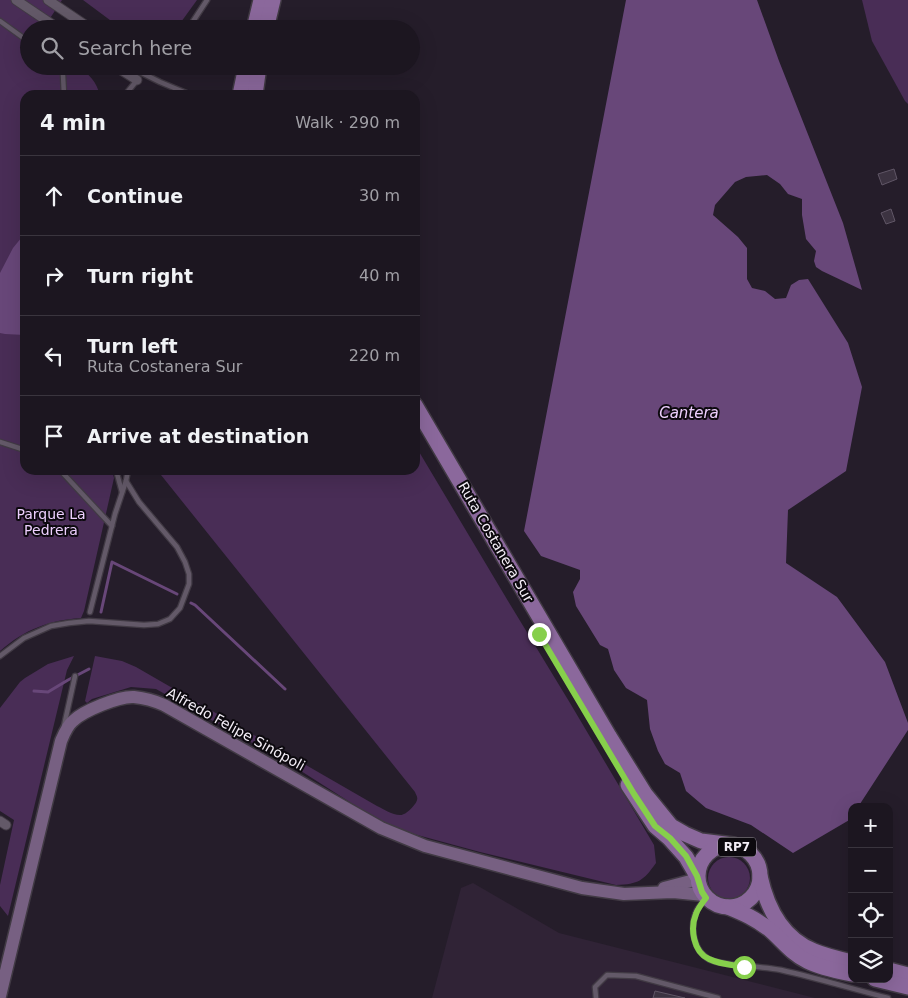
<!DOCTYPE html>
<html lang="en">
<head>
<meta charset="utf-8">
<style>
	:root { --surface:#1c1620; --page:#29232d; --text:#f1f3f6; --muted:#a09fa5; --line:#3a353e }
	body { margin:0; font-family:"DejaVu Sans",sans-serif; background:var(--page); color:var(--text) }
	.controls { position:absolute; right:15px; bottom:15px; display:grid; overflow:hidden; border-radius:10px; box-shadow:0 5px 20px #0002 }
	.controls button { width:45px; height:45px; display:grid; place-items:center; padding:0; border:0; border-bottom:1px solid var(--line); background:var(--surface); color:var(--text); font:25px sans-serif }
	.stop { position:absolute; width:15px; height:15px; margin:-11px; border:4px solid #86cf4b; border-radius:50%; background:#fff }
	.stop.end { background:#86cf4b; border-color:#fff; box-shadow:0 1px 5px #0008 }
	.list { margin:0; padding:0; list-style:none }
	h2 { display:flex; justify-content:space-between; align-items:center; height:65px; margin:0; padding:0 20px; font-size:21px }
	h2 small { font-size:16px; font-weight:400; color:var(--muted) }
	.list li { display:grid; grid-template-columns:32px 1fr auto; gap:15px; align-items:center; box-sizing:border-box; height:80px; padding:0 20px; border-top:1px solid var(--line) }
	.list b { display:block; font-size:19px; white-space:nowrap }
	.list p { margin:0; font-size:16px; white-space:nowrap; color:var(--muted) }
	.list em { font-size:16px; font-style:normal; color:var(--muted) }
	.icon { flex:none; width:28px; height:28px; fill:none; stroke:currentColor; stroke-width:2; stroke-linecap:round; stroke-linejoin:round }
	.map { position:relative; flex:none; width:908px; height:998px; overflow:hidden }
	.search { position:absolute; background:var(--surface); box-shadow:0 5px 20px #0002; left:20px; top:20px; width:400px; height:55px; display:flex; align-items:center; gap:12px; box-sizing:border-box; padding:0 18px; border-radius:28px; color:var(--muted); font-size:19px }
	.panel { position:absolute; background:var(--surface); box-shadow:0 5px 20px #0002; left:20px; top:90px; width:400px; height:385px; border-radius:15px }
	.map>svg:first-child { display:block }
	.built { fill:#302336 }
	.green { fill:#492d56 }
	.water { fill:#684779 }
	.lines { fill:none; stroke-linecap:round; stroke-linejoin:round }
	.stream { stroke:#684779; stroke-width:3 }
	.building { fill:#3c3341; stroke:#605666 }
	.lane-casing { stroke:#413a44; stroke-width:7 }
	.street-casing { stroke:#413a44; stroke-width:11 }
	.secondary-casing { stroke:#413a44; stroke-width:15 }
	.primary-casing { stroke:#413a44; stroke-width:18 }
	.lane { stroke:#635968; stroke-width:4.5 }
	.street { stroke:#635968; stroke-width:9 }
	.secondary { stroke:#776082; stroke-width:12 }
	.primary { stroke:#8b689c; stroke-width:15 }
	.route { stroke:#86cf4b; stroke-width:6 }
	.labels { text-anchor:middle; stroke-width:4; stroke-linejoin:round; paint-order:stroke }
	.shield { fill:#0c090e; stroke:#aea9b1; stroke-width:1 }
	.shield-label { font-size:12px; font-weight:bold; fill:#f4eef7 }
	.park-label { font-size:14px; fill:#edcffe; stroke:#0c090e }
	.street-label { font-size:14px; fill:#f4eef7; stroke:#0c090e }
	.water-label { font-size:15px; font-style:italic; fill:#eecffe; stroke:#0c090e }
</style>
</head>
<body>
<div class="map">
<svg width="908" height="998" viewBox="0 0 908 998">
	<rect width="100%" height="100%" fill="#251d2a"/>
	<path class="built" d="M473,883L559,933L815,998H432L461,888Z"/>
	<g class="green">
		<path d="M0,0H62L43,29H29V66H79C90,76 96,81 100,95H25V470H112L114,478L84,611L81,618C49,620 24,630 0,651Z"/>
		<path d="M83,0H197L176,29H122Z"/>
		<path d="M862,0H908V104L905,101L872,41Z"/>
		<path d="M415,445L508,601L570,703L654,845L656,863C643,881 639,884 616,885L480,852L410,833L378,820L290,764L156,689L131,687L92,699L87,703L85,701L95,656L122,661L136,667L377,806C384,809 392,815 400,815C405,816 416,805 417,800C418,797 416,795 415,792L157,470H415Z"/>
		<path d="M74,656L67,670L8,916L0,906V885L14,820L0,811V708L20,682L25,678L48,664Z"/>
		<circle cx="729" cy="878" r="21"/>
	</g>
	<g class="water">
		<path d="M626,0H757L779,61L843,223L862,290L822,271L816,267L814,261L816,251L806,239L802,215V199L788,194L780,184L767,175L746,177L735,182L715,205L713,215L738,237L747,248V279L752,288L765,291L775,299L786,298L791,285L799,280L808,279L848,343L862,387L846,471L788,510L786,563L837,597L885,662L908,723V730L858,807H852V817L851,819L793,853L751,825L706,808L686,791L680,773L665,764L658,751L650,729L647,700L626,688L614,670L608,649L600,645L576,606L573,592L580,579V570L541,556L524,531Z"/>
		<path d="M25,230V335L5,334L0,333V273L13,248L22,237Z"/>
	</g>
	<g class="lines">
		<g class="stream">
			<path d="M191,603L195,605L285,689"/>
			<path d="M101,612L112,562L177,594"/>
			<path d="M34,691L48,692L68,680L89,669"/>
		</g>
	</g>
	<g class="building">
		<path d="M894,169L897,179L882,185L878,174Z"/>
		<path d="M891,209L895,221L886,224L881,213Z"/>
		<path d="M655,991L685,998H653Z"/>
	</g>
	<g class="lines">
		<defs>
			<g id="lane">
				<path d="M0,21L29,42"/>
				<path d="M188,29L207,0"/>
				<path d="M60,66L63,75L64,95"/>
				<path d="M142,73L160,82L191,95"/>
				<path d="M125,95L138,79"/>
				<path d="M0,442L25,450"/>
				<path d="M60,470L112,526"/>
				<path d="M116,470L122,492"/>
				<path d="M90,612L115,514L126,481L128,470"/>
				<path d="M0,656L24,638L51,626L69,623L89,621L144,625L158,624L170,619L180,608L189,584V574L185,562L177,547L139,502L126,481"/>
				<path d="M64,726L75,676"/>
				<path d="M707,898C703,902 700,905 697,910C690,925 692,948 707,958C709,960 714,961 717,962C739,967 760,966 781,970C817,978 853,989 888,998"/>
				<path d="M596,998L595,987L607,975L636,976L718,998"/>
			</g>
			<g id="street">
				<path d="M16,0L59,29"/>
				<path d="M48,0L91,29"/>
				<path d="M115,66L137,80"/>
				<path d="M146,66L147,67"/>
				<path d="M0,821L6,825"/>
			</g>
			<g id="secondary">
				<path d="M664,888L698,879"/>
				<path d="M0,996L61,741C64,734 67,726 73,721C83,711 119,696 134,697C144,698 155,701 164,705L381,828L425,846L582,888L624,894L673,892L704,895"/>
			</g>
			<g id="primary">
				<path d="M254,29L261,0"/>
				<path d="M266,29L273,0"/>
				<path d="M240,95L246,66"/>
				<path d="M255,95L259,66"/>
				<path d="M415,405L609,736L645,794L671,826L685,834L701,841L733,845"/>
				<path d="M628,785L655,826L669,838L686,857L697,876"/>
				<circle cx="729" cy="876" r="31"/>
				<path d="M760,876C767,908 782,938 814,951C826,956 839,959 852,962"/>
				<path d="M728,907C745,914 754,918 769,929C782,940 792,954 807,961C821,968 837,971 852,974"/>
				<path d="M889,970L908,975"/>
				<path d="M875,979L908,987"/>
			</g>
		</defs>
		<use href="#lane" class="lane-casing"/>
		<use href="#street" class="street-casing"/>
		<use href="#secondary" class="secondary-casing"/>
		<use href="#primary" class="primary-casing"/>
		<use href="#lane" class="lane"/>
		<use href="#street" class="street"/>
		<use href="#secondary" class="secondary"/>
		<use href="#primary" class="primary"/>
	</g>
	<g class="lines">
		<path class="route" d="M539,634L634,794L655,826L670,838L686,856L697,876L702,892L706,898C702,903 698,908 696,914C690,928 693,952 709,959C719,964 732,965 744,967"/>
	</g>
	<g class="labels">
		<rect class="shield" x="718" y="837.5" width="38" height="19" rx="4"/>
		<g class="shield-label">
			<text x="737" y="851">RP7</text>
		</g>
		<g class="park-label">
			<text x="51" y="519">Parque La<tspan x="51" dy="16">Pedrera</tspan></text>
		</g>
		<g class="street-label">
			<text transform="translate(496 542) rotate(60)" y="5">Ruta Costanera Sur</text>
			<text transform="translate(236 729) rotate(29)" y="5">Alfredo Felipe Sinópoli</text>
		</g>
		<g class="water-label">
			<text x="689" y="418">Cantera</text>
		</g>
	</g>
</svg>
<div class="controls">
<button>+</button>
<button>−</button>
<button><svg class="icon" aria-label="locate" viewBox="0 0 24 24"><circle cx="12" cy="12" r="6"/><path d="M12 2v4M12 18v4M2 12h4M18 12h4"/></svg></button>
<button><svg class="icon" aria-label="layers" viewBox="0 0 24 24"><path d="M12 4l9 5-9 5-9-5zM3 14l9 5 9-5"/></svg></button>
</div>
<div class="stop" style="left:744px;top:967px"></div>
<div class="stop end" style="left:539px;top:634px"></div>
<div class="search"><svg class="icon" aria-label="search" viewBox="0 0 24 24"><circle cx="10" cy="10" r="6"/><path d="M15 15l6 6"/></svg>Search here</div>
<section class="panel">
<h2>4 min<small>Walk · 290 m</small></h2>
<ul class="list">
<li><svg class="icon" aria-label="ahead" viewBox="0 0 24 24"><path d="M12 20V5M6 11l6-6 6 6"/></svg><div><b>Continue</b></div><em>30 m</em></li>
<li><svg class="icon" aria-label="right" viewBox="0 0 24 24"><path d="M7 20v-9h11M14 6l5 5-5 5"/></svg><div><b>Turn right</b></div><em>40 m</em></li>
<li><svg class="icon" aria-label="left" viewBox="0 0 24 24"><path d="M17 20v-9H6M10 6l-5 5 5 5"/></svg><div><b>Turn left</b><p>Ruta Costanera Sur</p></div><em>220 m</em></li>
<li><svg class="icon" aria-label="arrive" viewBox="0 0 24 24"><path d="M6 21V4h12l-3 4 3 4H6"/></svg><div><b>Arrive at destination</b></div></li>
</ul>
</section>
</div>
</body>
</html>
